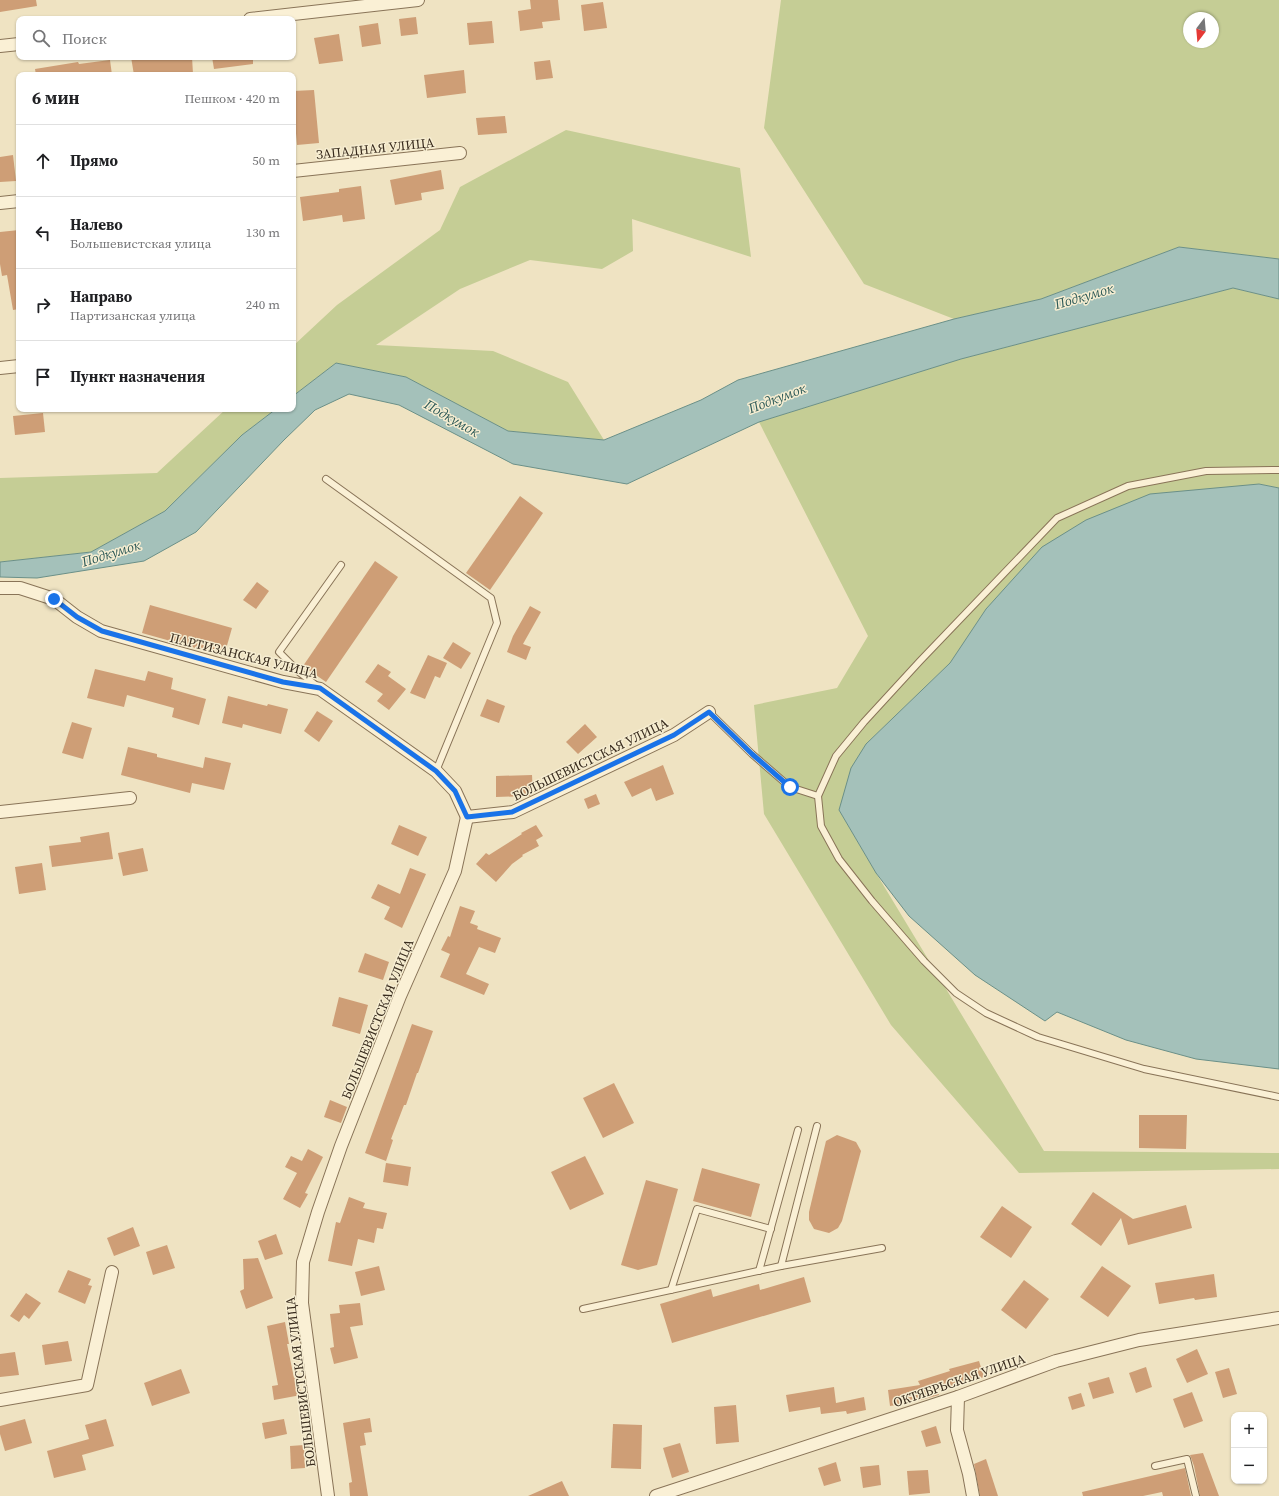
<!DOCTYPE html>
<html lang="ru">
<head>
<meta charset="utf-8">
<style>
	:root { --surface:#fff; --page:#f2f2f2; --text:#202124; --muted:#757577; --line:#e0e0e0 }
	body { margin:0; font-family:"Source Serif 4",serif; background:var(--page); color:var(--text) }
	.controls { position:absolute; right:12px; bottom:12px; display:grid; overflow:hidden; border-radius:8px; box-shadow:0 1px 3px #0004 }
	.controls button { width:36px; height:36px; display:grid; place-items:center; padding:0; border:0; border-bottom:1px solid var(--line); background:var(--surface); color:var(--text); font:20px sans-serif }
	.compass { position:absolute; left:1183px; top:12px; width:36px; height:36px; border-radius:50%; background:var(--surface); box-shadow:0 1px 3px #0004; rotate:196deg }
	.stop { position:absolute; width:12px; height:12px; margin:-9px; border:3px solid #1a73e8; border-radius:50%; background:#fff }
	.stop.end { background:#1a73e8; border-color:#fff; box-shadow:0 1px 4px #0008 }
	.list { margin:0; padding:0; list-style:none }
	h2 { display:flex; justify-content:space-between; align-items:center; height:52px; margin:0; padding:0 16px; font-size:17px }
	h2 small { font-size:13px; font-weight:400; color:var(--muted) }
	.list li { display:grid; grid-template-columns:26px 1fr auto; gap:12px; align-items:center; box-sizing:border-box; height:72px; padding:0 16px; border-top:1px solid var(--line) }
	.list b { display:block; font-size:15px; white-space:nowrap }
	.list p { margin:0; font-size:13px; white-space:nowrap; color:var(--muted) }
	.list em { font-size:13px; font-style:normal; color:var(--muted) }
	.icon { flex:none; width:22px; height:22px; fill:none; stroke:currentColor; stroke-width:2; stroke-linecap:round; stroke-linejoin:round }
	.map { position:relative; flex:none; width:1279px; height:1496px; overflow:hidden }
	.search { position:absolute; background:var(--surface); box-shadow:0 1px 3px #0004; left:16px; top:16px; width:280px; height:44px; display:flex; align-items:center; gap:10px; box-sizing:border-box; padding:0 14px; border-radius:8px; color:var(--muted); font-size:15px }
	.panel { position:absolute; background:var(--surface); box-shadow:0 1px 3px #0004; left:16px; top:72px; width:280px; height:340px; border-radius:8px }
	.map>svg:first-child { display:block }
	.green { fill:#c5cd95; fill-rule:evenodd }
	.water { fill:#a4c1ba; stroke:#6b9088 }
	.building { fill:#ce9e76 }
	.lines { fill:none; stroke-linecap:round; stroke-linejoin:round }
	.lane-casing { stroke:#897458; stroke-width:8 }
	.street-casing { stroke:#897458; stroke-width:14 }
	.lane { stroke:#faf0d5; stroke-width:6 }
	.street { stroke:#faf0d5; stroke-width:12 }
	.route { stroke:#1a73e8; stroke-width:5 }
	.labels { text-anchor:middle; stroke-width:3; stroke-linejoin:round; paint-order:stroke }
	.street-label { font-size:13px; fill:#382b1d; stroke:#f6edd1 }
	.water-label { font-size:14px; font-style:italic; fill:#2c5957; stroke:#f6edd1 }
</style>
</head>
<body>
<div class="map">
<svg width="1279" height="1496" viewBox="0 0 1279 1496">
	<rect width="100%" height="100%" fill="#efe3c2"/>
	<g class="green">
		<path d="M781,0H1279V259L1179,247L1041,299L954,319L864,284L764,128ZM1189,18H1213V42H1189Z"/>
		<path d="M566,130L740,168L751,257L632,219L633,251L602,269L530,260L460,289L376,345L493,351L568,382L604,440L508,431L406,377L336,363L293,396V346L337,305L440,230L460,187Z"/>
		<path d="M1233,288L1279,299V488L1259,484L986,609L950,663L866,744L839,810L876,873L1044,1151L1279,1153V1169L1019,1173L891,1025L764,814L754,705L837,688L868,636L759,422L961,359Z"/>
		<path d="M226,409H276L242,435L165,511L91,552L0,562V478L157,473Z"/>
	</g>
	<g class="water">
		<path d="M1179,247L1279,259V299L1233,288L961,359L759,422L627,484L513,464L399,405L349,394L315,410L284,440L196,532L144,561L37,578L0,577V562L91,552L165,511L242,435L276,409H293V396L336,363L406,377L508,431L604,440L701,400L738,380L954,319L1041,299Z"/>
		<path d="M1259,484L1279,488V1069L1196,1059L1126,1040L1057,1012L1045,1021L975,975L909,916L876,873L839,810L851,768L866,744L950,663L986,609L1042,547L1086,520L1150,494Z"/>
	</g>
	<g class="building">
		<path d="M0,0H36L37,6L0,12Z"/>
		<path d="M530,0H558L560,20L542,22L543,28L520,31L518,11L531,9Z"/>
		<path d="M603,2L607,28L584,31L581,5Z"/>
		<path d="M416,17L418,34L401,36L399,19Z"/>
		<path d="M492,21L494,43L469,45L467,23Z"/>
		<path d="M378,23L381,44L362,47L359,26Z"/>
		<path d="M339,34L343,61L319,64L314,38Z"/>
		<path d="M131,57H192L193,74L171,75L170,73L156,75H134Z"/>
		<path d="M212,57H253V64L214,69Z"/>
		<path d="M110,60L112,75H36L35,69L78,62L79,64Z"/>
		<path d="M550,60L553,78L536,80L534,62Z"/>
		<path d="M464,70L466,93L427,98L424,75Z"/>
		<path d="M314,90L319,143L297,145L294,110H293V91Z"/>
		<path d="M505,116L507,133L478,135L476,118Z"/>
		<path d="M13,155L16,181L0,182V157Z"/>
		<path d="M441,170L444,189L421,193L422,200L395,205L390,180Z"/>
		<path d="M361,186L365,219L343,222L342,215L303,221L300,197L339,192V189Z"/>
		<path d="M19,230V309L13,310L7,275L2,276L0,264V232Z"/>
		<path d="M43,413L45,432L15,435L13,416Z"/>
		<path d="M520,496L543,513L490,590L466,573Z"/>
		<path d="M375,561L398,577L326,682L303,666Z"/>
		<path d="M257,582L269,591L256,609L243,600Z"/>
		<path d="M150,605L232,628L224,656L142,633Z"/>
		<path d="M530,606L541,612L523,644L531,647L526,660L507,652L513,636Z"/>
		<path d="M453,642L471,653L461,669L443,658Z"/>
		<path d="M428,655L447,663L440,678L435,676L425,699L410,693Z"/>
		<path d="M378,664L391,672L388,676L406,689L389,710L377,701L383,694L365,682Z"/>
		<path d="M95,669L145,681L148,671L173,678L171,689L206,699L199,725L172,717L174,708L127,695L124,707L87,698Z"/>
		<path d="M228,696L267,706L268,704L288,709L281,734L243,724L242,728L222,723Z"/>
		<path d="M487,699L505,706L499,723L480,716Z"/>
		<path d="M317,711L333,721L319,742L304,731Z"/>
		<path d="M72,722L92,728L83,759L62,753Z"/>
		<path d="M585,724L597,737L578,754L566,742Z"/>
		<path d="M128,747L157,754V757L203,768L205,757L231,763L224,790L192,783L190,793L121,775Z"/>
		<path d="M663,765L674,794L656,801L651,788L632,797L624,782Z"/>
		<path d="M532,775L533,794L529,796L496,797V776Z"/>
		<path d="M596,794L600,804L588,809L584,799Z"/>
		<path d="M399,825L427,837L418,856L391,844Z"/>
		<path d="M536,825L543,836L536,840L539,846L522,855L523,856L512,864L496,882L476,864L486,853L489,855L522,834L521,833Z"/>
		<path d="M109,832L113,859L52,867L49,846L81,842L80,837Z"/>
		<path d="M143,848L148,871L123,876L118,853Z"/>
		<path d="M42,863L46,890L19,894L15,867Z"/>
		<path d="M410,868L426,874L402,928L384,919L390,907L371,898L378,884L400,894Z"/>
		<path d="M460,906L475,911L470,923L478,926L477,929L501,938L495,953L479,947L466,974L489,984L484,995L440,977L450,954L441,950L448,936L450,937Z"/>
		<path d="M365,953L389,962L383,980L358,972Z"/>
		<path d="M339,997L368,1005L360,1034L332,1026Z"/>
		<path d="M412,1024L433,1031L418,1073H417L406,1105H404L391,1139L393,1140L386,1161L365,1153Z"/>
		<path d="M614,1083L634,1123L603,1138L583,1098Z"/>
		<path d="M330,1100L347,1107L341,1123L324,1117Z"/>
		<path d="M1139,1115H1187L1186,1149L1139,1148Z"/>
		<path d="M837,1135L856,1142L861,1151L842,1221L838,1228L829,1233L814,1229L809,1220V1212L826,1141Z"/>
		<path d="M308,1149L323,1157L305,1193L308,1194L300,1208L283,1199L297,1173L285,1167L291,1156L302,1161Z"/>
		<path d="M585,1156L604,1194L570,1210L551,1172Z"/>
		<path d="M386,1163L411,1167L408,1186L383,1182Z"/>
		<path d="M702,1168L760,1184L751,1217L693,1201Z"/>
		<path d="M646,1180L678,1189L657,1265L638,1270L621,1265Z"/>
		<path d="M1093,1192L1133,1219L1186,1205L1192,1228L1128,1245L1121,1218L1101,1246L1071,1224Z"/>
		<path d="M349,1197L365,1203L363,1208L387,1213L383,1229L377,1228L374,1243L358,1239L352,1266L328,1261L336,1222L340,1223Z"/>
		<path d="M1002,1206L1032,1227L1011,1258L980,1237Z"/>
		<path d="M133,1227L140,1246L114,1256L107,1238Z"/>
		<path d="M276,1234L283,1254L265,1260L258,1241Z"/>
		<path d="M167,1245L175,1268L153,1275L146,1252Z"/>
		<path d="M258,1258L273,1298L246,1309L240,1291L244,1289L243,1259Z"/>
		<path d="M379,1266L385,1290L361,1296L355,1272Z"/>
		<path d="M1102,1266L1131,1286L1108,1317L1080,1297Z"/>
		<path d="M68,1270L91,1279L88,1285L92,1286L85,1304L58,1292Z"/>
		<path d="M1214,1274L1217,1297L1195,1300L1194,1298L1159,1304L1155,1283Z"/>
		<path d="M804,1277L811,1302L672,1343L660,1304L711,1289L713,1297L759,1284L760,1290Z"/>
		<path d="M1024,1280L1049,1299L1026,1329L1001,1310Z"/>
		<path d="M26,1293L41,1303L29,1319L24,1315L19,1322L10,1316Z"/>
		<path d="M360,1303L363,1325L350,1327L358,1358L334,1364L330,1348L334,1347L330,1314L340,1313L339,1305Z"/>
		<path d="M285,1322L289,1344H287L294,1378L299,1377L301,1395L274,1400L272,1386L278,1385L267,1326Z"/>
		<path d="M68,1341L72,1361L45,1365L42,1345Z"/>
		<path d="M1197,1349L1208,1374L1187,1383L1176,1359Z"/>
		<path d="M15,1352L19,1375L0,1377V1354Z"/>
		<path d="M979,1361L984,1377L937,1390L939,1395L910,1403L890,1406L888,1390L920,1385L918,1381L950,1371L949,1369Z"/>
		<path d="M1146,1367L1152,1387L1136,1393L1129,1373Z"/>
		<path d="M1229,1368L1237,1394L1223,1398L1215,1372Z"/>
		<path d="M181,1369L190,1393L152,1406L144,1383Z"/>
		<path d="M1109,1377L1114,1393L1093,1399L1088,1383Z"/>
		<path d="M834,1387L836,1403L864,1397L866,1410L847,1414L846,1411L821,1414L820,1407L789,1412L786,1395Z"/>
		<path d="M1192,1392L1203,1421L1184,1428L1173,1399Z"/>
		<path d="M1081,1393L1085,1406L1072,1410L1068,1397Z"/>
		<path d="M736,1405L739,1442L716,1444L714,1407Z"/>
		<path d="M370,1418L372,1432L364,1433L366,1445L360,1446L368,1496H350L349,1483L352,1482L343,1423Z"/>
		<path d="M25,1419L32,1443L5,1451L0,1434V1426Z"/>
		<path d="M106,1419L114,1446L82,1455L86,1470L54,1478L47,1451L89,1439L85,1425Z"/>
		<path d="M284,1419L287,1434L265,1439L262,1423Z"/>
		<path d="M613,1424L642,1425L641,1469L611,1468Z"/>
		<path d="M936,1426L941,1443L926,1447L921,1431Z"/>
		<path d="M680,1443L689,1472L672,1478L663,1448Z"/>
		<path d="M304,1445L305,1468L291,1469L290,1446Z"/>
		<path d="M1203,1453L1219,1496H1200L1194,1466L1190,1455Z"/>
		<path d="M986,1459L998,1496H980L974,1464Z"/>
		<path d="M836,1462L841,1481L824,1486L818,1468Z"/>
		<path d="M879,1465L881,1485L863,1488L860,1467Z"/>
		<path d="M1185,1468L1191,1496H1163L1162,1492L1143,1496H1083L1082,1492Z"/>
		<path d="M928,1470L930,1493L909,1495L907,1471Z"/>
		<path d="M562,1481L569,1496H528Z"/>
	</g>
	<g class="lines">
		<defs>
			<g id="lane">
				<path d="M1279,470L1206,471L1128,486L1057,518L920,661L864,722L836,756L818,796L821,826L839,859L872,901L924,961L956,993L986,1013L1038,1037L1144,1069L1279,1097"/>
				<path d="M326,479L491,598L497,623L436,771"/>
				<path d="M317,686L299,672L279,652L341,565"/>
				<path d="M709,712L752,754L790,787L818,796"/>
				<path d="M781,1266L817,1126"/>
				<path d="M759,1271L798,1130"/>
				<path d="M671,1290L697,1209L771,1229"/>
				<path d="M583,1309L781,1266L882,1248"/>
				<path d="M1155,1466L1187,1459L1196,1496"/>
			</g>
			<g id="street">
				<path d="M250,19L418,0"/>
				<path d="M0,46L19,44"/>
				<path d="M293,171L460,153"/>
				<path d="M0,203L19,201"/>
				<path d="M0,368L19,366"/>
				<path d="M0,588H20L54,599L77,617L101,631L283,682L320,689L436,771L455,791L467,817"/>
				<path d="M0,812L130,798"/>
				<path d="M467,817L513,812L674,735L709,712"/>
				<path d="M958,1397L957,1430L969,1474L973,1496"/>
				<path d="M0,1400L87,1385L112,1272"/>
				<path d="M328,1496L302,1303L303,1262L318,1212L341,1146L400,996L455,871L467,817"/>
				<path d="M656,1496L958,1397L1056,1361L1139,1340L1279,1318"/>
			</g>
		</defs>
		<use href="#lane" class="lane-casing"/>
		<use href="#street" class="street-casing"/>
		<use href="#lane" class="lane"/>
		<use href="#street" class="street"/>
	</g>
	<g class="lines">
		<path class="route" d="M54,599L77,617L102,631L283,682L320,688L436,771L455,791L467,817L512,812L674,735L709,712L752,754L790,787"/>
	</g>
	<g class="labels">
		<g class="street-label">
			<text transform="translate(375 148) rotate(-6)" y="5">ЗАПАДНАЯ УЛИЦА</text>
			<text transform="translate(244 655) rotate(14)" y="5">ПАРТИЗАНСКАЯ УЛИЦА</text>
			<text transform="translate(590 759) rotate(-26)" y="5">БОЛЬШЕВИСТСКАЯ УЛИЦА</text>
			<text transform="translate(377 1019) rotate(-68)" y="5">БОЛЬШЕВИСТСКАЯ УЛИЦА</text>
			<text transform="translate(959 1380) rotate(-19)" y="5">ОКТЯБРЬСКАЯ УЛИЦА</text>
			<text transform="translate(300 1382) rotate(-97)" y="5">БОЛЬШЕВИСТСКАЯ УЛИЦА</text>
		</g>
		<g class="water-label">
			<text transform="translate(1084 296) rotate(-16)" y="5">Подкумок</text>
			<text transform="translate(777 398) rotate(-21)" y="5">Подкумок</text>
			<text transform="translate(452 418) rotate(30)" y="5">Подкумок</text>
			<text transform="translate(111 553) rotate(-17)" y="5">Подкумок</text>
		</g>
	</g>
</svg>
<div class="controls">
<button>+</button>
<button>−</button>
</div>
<svg class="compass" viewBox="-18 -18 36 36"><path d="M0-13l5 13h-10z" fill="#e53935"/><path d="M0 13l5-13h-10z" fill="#757577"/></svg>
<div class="stop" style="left:790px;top:787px"></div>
<div class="stop end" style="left:54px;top:599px"></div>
<div class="search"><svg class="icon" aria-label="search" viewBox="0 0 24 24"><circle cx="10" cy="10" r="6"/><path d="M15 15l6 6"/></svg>Поиск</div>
<section class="panel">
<h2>6 мин<small>Пешком · 420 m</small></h2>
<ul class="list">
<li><svg class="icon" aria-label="ahead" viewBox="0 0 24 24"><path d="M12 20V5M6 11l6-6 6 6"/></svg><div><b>Прямо</b></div><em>50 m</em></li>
<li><svg class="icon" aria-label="left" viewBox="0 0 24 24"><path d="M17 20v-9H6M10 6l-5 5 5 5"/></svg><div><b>Налево</b><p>Большевистская улица</p></div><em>130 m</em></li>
<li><svg class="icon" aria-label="right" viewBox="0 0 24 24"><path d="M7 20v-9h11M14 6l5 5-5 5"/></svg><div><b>Направо</b><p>Партизанская улица</p></div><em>240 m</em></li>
<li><svg class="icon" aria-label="arrive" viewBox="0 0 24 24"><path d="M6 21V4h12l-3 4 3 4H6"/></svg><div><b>Пункт назначения</b></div></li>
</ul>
</section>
</div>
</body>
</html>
